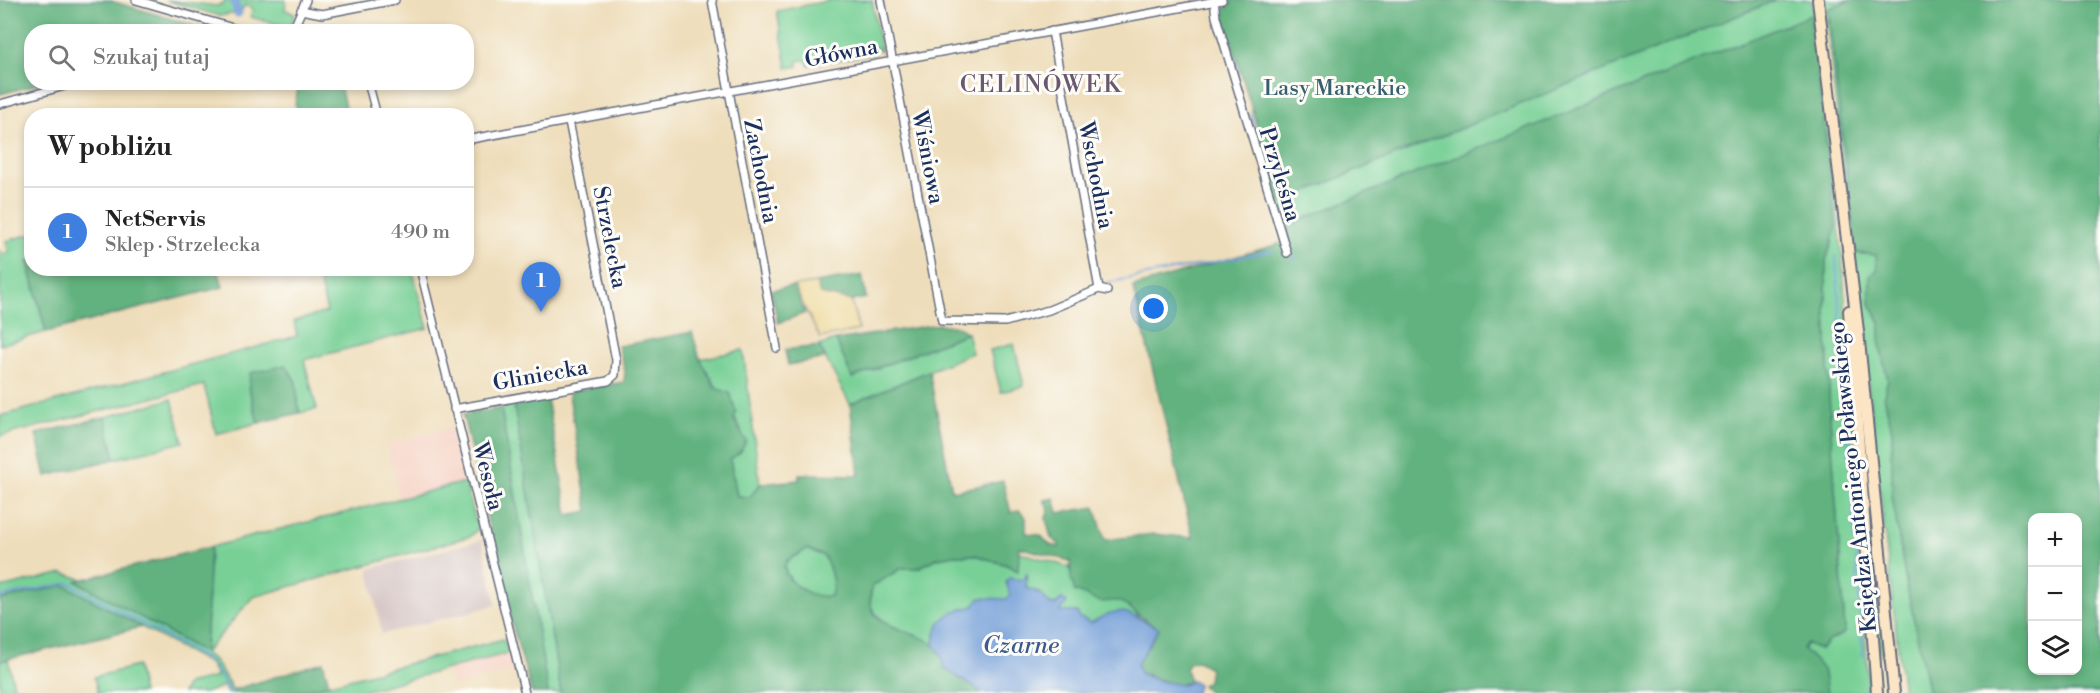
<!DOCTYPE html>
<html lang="pl">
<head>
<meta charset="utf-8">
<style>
	:root { --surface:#fff; --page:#f6f6f6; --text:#222; --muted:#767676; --line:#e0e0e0; --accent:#1a73e8 }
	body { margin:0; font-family:"Libre Bodoni",serif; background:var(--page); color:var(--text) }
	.controls { position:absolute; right:18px; bottom:18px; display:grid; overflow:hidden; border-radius:12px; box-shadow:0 3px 9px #0003 }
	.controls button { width:54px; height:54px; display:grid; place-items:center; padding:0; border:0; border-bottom:2px solid var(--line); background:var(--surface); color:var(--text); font:30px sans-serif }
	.you { position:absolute; left:1154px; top:309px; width:21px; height:21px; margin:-15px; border:4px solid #fff; border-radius:50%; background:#1a73e8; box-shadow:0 0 0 9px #1a73e833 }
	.badge { display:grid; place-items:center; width:39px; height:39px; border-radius:50%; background:var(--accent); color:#fff; font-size:20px; font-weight:700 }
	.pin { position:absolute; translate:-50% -50px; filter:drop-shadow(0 2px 3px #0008) }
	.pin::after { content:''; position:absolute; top:32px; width:21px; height:18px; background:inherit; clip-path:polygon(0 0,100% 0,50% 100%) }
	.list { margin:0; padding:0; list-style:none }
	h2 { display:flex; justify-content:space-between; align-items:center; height:78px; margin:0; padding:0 24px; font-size:26px }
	h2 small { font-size:20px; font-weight:400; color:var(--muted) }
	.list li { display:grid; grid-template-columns:39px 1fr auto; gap:18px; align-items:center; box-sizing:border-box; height:90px; padding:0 24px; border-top:2px solid var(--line) }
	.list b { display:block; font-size:22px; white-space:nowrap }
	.list p { margin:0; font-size:20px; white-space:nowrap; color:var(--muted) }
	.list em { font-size:20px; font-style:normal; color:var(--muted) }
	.icon { flex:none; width:33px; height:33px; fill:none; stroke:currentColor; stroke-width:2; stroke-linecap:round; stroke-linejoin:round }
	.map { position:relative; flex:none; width:2100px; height:693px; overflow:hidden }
	.search { position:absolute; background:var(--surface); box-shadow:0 3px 9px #0003; left:24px; top:24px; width:450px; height:66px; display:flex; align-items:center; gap:15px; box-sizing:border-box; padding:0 21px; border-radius:24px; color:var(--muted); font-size:22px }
	.panel { position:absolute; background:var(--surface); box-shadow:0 3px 9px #0003; left:24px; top:108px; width:450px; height:168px; border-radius:24px }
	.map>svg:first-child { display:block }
	.built { fill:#f6d2c4 }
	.industrial { fill:#d1bfbe }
	.green { fill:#78d096; stroke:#4a807a; stroke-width:1.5 }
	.forest { fill:#62b27f; stroke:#3e706e; stroke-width:1.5; fill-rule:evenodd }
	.sand { fill:#eeda9e; stroke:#84847e; stroke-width:1.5 }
	.water { fill:#6f9cd7; stroke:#45669a; stroke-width:1.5 }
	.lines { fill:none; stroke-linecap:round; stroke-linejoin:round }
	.stream { stroke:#6f9cd7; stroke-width:2 }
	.canal { stroke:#6f9cd7; stroke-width:9 }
	.street-casing { stroke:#656c7e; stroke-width:10 }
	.secondary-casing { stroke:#656c7e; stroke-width:14 }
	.street { stroke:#fff; stroke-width:7 }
	.secondary { stroke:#fce5c4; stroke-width:10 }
	.labels { text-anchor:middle; stroke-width:6; stroke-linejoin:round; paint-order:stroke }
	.street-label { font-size:22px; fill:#1b2f5e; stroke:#fdfcf7 }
	.park-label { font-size:22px; fill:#375f6f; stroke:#fdfcf7 }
	.neighbourhood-label { font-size:24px; letter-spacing:1.5px; fill:#69586f; stroke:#fdfcf7 }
	.water-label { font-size:24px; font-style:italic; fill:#3d5b8e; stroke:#fdfcf7 }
</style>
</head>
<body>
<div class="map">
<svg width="2100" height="693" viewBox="0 0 2100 693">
	<rect width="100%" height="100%" fill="#fdfcf7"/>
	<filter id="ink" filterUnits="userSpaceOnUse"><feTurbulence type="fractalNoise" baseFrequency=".0167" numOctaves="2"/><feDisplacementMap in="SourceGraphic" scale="12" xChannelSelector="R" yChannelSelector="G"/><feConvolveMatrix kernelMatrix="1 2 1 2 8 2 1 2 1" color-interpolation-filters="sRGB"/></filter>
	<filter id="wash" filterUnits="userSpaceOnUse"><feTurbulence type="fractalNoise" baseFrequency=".008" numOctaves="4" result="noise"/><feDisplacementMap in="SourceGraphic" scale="24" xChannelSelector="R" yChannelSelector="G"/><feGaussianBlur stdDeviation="1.35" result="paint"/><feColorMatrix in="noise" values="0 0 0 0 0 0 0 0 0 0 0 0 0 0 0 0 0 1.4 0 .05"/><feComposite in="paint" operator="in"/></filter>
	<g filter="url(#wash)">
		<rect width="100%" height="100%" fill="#eeddba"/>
		<g class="built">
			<path d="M451,428L465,482L400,499L386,445Z"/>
			<path d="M509,653L513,671L452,686L447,669Z"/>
		</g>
		<path class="industrial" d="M482,540L496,605L382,634L369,569Z"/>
		<g class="green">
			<path d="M166,0L217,6L228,0H286L285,10L295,13L291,25L285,26L250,17L253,9L245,5L241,12L220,16Z"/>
			<path d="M831,0H872L881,51L872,46L870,49L875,54L831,61L829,57H826L827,61L808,65L807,60L798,61V66L787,68L777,11Z"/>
			<path d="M1776,0H1812L1842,253L1869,693H1827L1823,669L1803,649L1807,643L1821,650L1828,641L1843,634L1845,630L1830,418L1826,309V260L1833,241L1318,214L1287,226L1280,202Z"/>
			<path d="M1824,0H1850L1828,9L1856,253L1877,255V270L1870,276V304L1880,321V348L1888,379L1884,395L1892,430V495L1906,582L1929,693H1903Z"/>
			<path d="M31,234V261L28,262L46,332L0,345V251L3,254L9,252L6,241Z"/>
			<path d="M330,268L412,269L428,328L304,360L317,409L299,413L298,398L250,374L249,388L258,423L216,434L204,385L0,436V416L297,336L294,321L327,312L317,272Z"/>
			<path d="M1853,330L1860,373L1866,469L1884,659L1880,653L1878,640Z"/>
			<path d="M967,333L972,353L850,404L819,346L836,340L853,378Z"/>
			<path d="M1014,344L1024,386L1001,392L990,350Z"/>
			<path d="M743,350L760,484L750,497L737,496L730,459L741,451V429L700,359Z"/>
			<path d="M172,399L183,442L115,459L105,417Z"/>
			<path d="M514,405L561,693H548L501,408Z"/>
			<path d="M465,482L478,529L471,536L253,597L205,653L215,661L235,693H228L223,686L205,693H182L187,684L217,677L210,664L64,585L0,600V588L63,573L82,579L77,582L205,653L210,547Z"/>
			<path d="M807,549L824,556C830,569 836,582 831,596C812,599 788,585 784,567L789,559Z"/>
			<path d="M1019,552L1069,567L1076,592C1085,593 1090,599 1098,601C1105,602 1111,598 1117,600C1138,606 1144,627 1148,646L1059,614L1060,600L1055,605L1050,604L1040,593L1026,588L1027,575L983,693C968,677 950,657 932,644C909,629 884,630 870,605L872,586L902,568H918L938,558L955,555H975L1007,565L1018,571Z"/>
			<path d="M504,639L509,653L356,693H295Z"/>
			<path d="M8,659L14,687L0,691V661Z"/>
			<path d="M137,666L143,693H98L94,677Z"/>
		</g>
		<g class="forest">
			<path d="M0,0H108L209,30L32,32V82L43,83L0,94Z"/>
			<path d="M1230,0H1776L1280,202L1222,11L1231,4Z"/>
			<path d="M1850,0H2100V693H1929L1906,582L1892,495V430L1884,395L1888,379L1880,348V321L1870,304V276L1877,270L1876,255L1856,253L1828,9ZM2032,518H2078V670H2032Z"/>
			<path d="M1811,15L1836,229L1826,260V309L1830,418L1845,630L1843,634L1828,641L1820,650L1807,643L1803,649L1823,669L1827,693H1210L1202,685L1208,681L1210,668L1198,661L1190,662L1186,669L1190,682C1172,688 1158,677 1140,673L1137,664L1159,628C1140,620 1138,612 1124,604C1114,597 1108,604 1097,601C1089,598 1084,593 1075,592L1071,578L1070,561L1019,547L1018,571L1007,565L975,555H955L937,558L918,568H902L872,586C858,638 927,623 942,655C944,659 944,665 945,669L983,693H561L514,405L547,399L568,515L588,511L569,395L572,391L624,382L625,371L618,346L692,332L700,359L715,388L730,393L736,412L734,420L746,441L741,451L730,460L737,496L750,497L760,484L799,480V474L859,475L850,404L929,371L952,491L1003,481L1011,513L1019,510L1026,518V533L1040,535L1050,545L1059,547V544L1051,538L1046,518L1049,509L1044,500L1054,498L1058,513L1095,507L1105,540L1154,534L1193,538L1133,287L1289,241L1287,226L1312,215ZM807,549L824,556C830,569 836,582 831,596C812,599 788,585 784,567L788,560Z"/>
			<path d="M299,83H329L340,86L347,115H299L295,104Z"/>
			<path d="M31,261L32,268L59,269L61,274L81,268L218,269L223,287L46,332L28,262Z"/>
			<path d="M862,275L866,298L851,301L820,294L816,283Z"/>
			<path d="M794,286L805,313L778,323L771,290Z"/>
			<path d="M939,324L958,327L967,333L852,378L836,340Z"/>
			<path d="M819,346L826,358L788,365L785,350Z"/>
			<path d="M286,365L296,382L299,413L258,423L249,388L250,373Z"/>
			<path d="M501,408L548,693H532L512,624L463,415Z"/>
			<path d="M105,417L115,459L46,476L36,434Z"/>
			<path d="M210,547L205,653L76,581L92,577Z"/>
			<path d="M64,585L142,627L0,661V600Z"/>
			<path d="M323,662L329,684L295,693H235L233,690Z"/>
		</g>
		<path class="sand" d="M816,283L820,294L851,301L859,330L820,338L794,286Z"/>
		<path class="water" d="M1027,574L1026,588L1040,593L1051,605H1055L1062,599L1067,602L1060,612H1077L1080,618L1091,623C1126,601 1126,615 1159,628L1137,664L1140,673L1156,680L1183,685L1192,681L1198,684L1196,693H983L945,669L941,654L934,645L935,634L941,621L952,612L974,606L980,598L1007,599L1010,595L1006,582L1009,578L1023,580Z"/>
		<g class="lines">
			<g class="stream">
				<path d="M1230,46L1238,74"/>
				<path d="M1250,114L1291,249"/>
				<path d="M1294,255L1296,261"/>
				<path d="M1836,256L1863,656"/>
				<path d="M1106,283L1272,251"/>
				<path d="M0,597L69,583L210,661L231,693"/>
				<path d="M1865,689L1866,693"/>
			</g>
			<path class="canal" d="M234,0L238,13"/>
		</g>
	</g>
	<g filter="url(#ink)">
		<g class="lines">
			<defs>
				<g id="street">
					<path d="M136,0L247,32"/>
					<path d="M712,0L777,348"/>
					<path d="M881,0L942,321L1005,322L1049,310L1099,289L1107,291"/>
					<path d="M1214,0L1216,17L1287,253"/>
					<path d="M301,10L322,14L395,0"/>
					<path d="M1052,31L1099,289"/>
					<path d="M292,32L306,0"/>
					<path d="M368,82L377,116"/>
					<path d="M0,104L79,82"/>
					<path d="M466,140L1222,0"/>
					<path d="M420,268L525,693"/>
					<path d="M454,409L608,381L615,375L616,360L569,121"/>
				</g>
				<g id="secondary">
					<path d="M1818,0L1858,331L1894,693"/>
					<path d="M1849,311L1877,693"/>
				</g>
			</defs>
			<use href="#street" class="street-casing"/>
			<use href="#secondary" class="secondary-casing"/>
			<use href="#street" class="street"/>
			<use href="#secondary" class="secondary"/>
		</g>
	</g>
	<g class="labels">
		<g class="street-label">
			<text transform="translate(841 52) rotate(-11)" y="8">Główna</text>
			<text transform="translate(929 157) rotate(79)" y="8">Wiśniowa</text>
			<text transform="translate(762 171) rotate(79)" y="8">Zachodnia</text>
			<text transform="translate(1281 174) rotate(73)" y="8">Przyleśna</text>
			<text transform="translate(1097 175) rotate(79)" y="8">Wschodnia</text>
			<text transform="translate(611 237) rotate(79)" y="8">Strzelecka</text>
			<text transform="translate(540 374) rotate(-10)" y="8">Gliniecka</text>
			<text transform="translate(489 476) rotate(76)" y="8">Wesoła</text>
			<text transform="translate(1852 477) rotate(-96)" y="8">Księdza Antoniego Poławskiego</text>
		</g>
		<g class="park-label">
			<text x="1335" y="95">Lasy Mareckie</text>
		</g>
		<g class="neighbourhood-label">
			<text x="1041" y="92">CELINÓWEK</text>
		</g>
		<g class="water-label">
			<text x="1021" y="653">Czarne</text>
		</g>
	</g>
</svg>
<div class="controls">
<button>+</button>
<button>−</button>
<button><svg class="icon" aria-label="layers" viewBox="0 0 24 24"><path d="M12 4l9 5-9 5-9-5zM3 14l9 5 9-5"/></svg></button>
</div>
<div class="you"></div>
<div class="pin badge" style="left:541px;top:312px;background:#3f7fe0">1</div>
<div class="search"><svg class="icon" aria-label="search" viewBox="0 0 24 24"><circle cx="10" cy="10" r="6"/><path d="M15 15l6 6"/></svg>Szukaj tutaj</div>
<section class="panel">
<h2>W pobliżu<small></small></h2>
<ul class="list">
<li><span class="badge" style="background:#3f7fe0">1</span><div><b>NetServis</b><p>Sklep · Strzelecka</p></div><em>490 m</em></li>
</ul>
</section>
</div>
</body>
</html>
